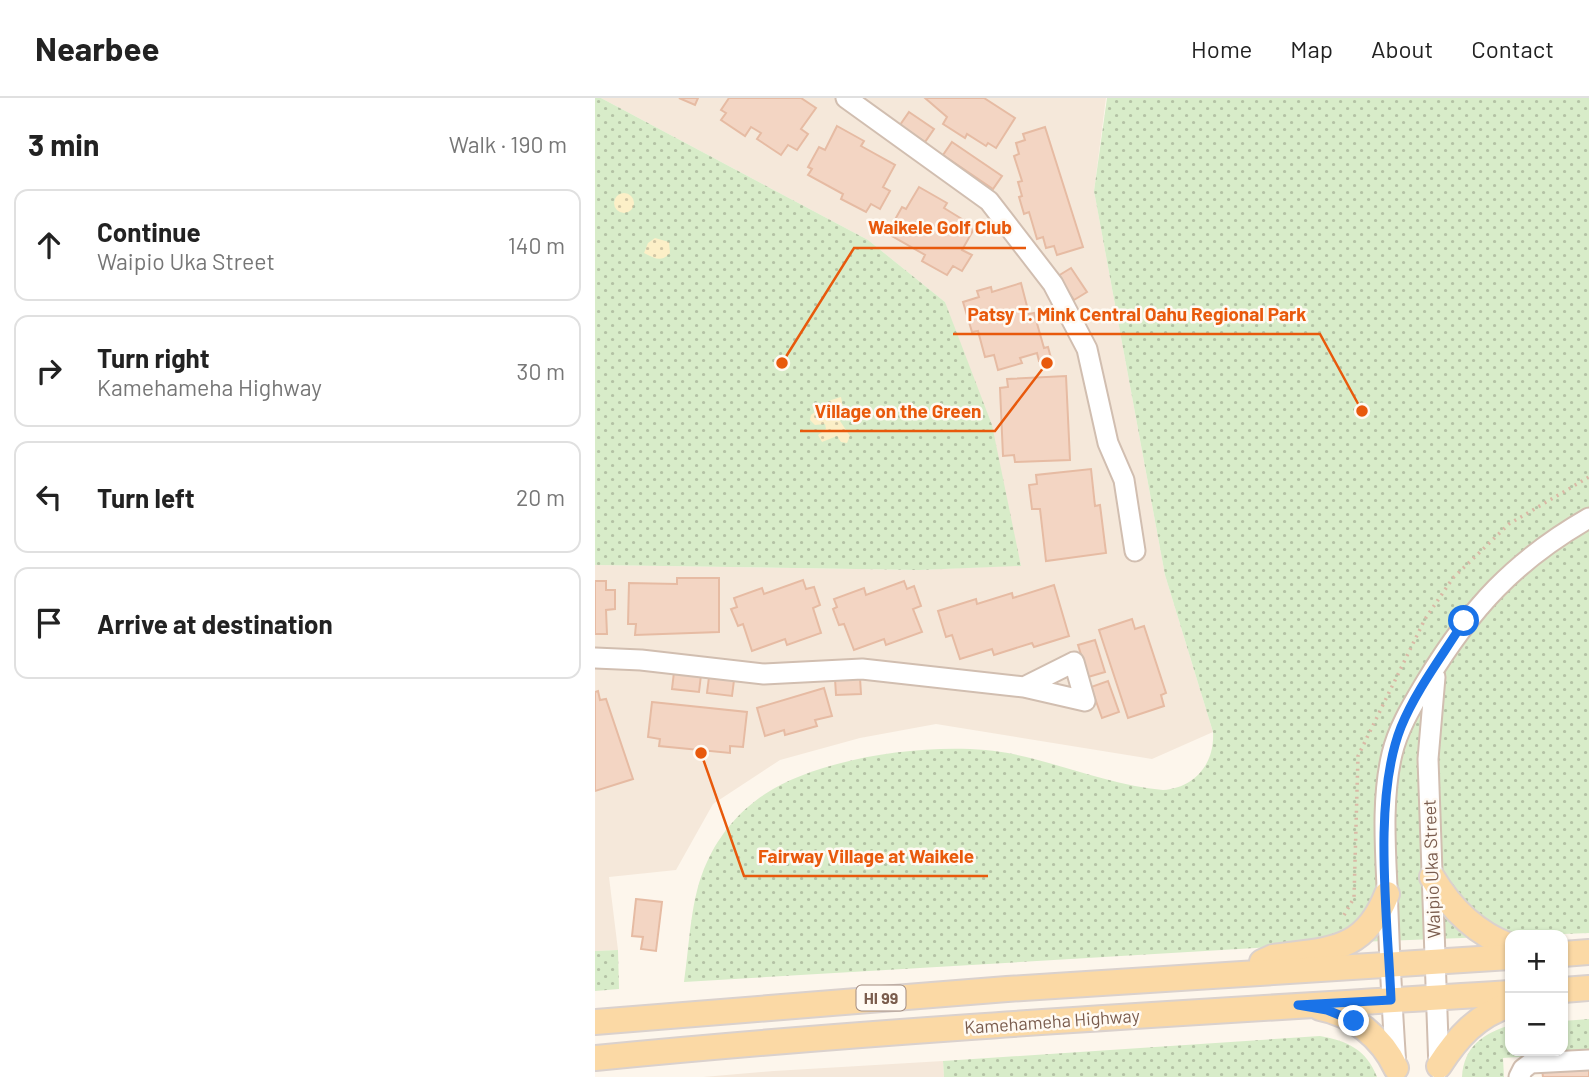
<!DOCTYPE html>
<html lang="en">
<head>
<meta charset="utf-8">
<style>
	:root { --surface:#fff; --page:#f6f6f6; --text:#222; --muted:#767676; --line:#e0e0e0 }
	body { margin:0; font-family:Barlow,sans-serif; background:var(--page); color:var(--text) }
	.controls { position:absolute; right:21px; bottom:21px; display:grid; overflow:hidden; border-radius:14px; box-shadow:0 2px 5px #0004 }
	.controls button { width:63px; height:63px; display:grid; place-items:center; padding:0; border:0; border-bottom:2px solid var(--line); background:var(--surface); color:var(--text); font:35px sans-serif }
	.stop { position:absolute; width:21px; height:21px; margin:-16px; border:5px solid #1a73e8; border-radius:50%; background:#fff }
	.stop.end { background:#1a73e8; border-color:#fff; box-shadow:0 2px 7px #0008 }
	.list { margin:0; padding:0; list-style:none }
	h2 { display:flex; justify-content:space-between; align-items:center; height:91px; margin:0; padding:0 28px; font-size:30px }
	h2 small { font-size:23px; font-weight:400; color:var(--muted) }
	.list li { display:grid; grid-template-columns:46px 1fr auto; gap:21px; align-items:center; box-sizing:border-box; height:112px; margin:0 14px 14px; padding:0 14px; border:2px solid var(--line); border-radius:14px }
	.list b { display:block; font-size:26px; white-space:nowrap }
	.list p { margin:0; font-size:23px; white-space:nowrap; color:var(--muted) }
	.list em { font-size:23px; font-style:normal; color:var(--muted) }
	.icon { flex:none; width:38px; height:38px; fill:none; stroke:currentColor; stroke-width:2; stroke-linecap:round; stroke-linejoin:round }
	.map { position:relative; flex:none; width:994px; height:979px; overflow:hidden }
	header { display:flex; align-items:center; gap:42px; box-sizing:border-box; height:98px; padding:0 35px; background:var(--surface); border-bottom:2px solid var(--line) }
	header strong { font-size:33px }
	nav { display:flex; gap:38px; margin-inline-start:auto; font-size:24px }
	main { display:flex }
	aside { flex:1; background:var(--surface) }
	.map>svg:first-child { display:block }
	.residential { fill:#f5e8da }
	.grass { fill:url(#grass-dots) }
	.sand { fill:url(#sand-dots) }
	.building { fill:#f3d5c3; stroke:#e6bba3; stroke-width:2 }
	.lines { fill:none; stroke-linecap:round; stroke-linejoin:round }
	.minor-casing { stroke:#d1beb0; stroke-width:23 }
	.major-casing { stroke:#dad1cd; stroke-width:28 }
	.path { stroke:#d9b8a5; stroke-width:3.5; stroke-dasharray:2 5; stroke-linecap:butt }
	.minor { stroke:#fff; stroke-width:19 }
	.major { stroke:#fbd9a5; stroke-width:24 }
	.route { stroke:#1a73e8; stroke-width:9 }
	.labels { text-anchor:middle; stroke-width:5; stroke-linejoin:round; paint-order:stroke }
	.shield { fill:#fffaf3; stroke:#a28b7f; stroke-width:2 }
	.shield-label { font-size:16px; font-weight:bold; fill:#7a5c4d }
	.street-label { font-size:18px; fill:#7a5c4d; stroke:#fffaf3 }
	.leader { fill:none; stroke:#e8590c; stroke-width:2.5 }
	.callout-dot { fill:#e8590c; stroke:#fffaf3; stroke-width:2.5 }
	.callout-label { font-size:19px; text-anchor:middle; font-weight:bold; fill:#e8590c; stroke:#fffaf3; stroke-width:5; stroke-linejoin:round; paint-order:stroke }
</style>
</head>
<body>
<header>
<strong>Nearbee</strong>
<nav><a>Home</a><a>Map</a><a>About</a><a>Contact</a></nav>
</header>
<main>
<aside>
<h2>3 min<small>Walk · 190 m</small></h2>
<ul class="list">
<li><svg class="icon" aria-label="ahead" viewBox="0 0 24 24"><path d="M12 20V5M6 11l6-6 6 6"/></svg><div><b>Continue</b><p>Waipio Uka Street</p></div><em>140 m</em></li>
<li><svg class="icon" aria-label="right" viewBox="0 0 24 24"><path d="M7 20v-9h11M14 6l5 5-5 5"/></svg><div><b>Turn right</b><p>Kamehameha Highway</p></div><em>30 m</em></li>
<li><svg class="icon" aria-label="left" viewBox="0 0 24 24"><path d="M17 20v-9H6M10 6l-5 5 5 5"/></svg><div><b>Turn left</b></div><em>20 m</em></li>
<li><svg class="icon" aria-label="arrive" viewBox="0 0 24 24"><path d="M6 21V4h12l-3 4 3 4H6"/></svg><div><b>Arrive at destination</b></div></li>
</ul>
</aside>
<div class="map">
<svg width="994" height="979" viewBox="0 0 994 979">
	<defs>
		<pattern id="grass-dots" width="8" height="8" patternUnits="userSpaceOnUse" patternTransform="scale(1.75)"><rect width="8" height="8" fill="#d8ecc9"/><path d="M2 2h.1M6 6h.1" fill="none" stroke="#b4c2a5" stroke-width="1.8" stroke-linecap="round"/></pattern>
		<pattern id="sand-dots" width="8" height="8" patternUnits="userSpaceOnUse" patternTransform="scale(1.75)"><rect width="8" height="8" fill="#fcefc7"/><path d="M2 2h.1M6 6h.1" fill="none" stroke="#d1c5a4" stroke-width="1.8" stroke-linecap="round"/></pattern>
	</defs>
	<rect width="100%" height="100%" fill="#fdf6ec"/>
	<g class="residential">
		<path d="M6,0H511L499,93L570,477L618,634L557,661L341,626L265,640L185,662L118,706L81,772L14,779L23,852L0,853V467L324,472L426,467L350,204L273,142Z"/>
		<path d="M348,963L349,979H108L179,973Z"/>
	</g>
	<g class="grass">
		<path d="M0,0H6L273,142L350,204L397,327L426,468L324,472L0,467Z"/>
		<path d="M512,0H994V835L763,844L89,884C95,845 95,800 112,764C124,737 145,712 170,696C229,657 349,642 418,656C467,666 518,688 568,692C600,690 620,665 618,634L570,477L499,93Z"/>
		<path d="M23,852L24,891L0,893V853Z"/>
		<path d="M994,921V954L908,960L909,979H867C869,948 888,936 915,927V953H968V923Z"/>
		<path d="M725,938C752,943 771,951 782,979H349L348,963Z"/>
	</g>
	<g class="sand">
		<circle cx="29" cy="105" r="10"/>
		<path d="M60,140L74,144L75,155C66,165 59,160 49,155L53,145Z"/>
		<path d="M246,299L249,314L245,323L255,338L252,345L246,344L242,338L227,344L223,337L231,331L230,326L220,327L215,322L216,317L236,302Z"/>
	</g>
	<g class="building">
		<path d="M84,0H103L100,7Z"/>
		<path d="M134,0H206L221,10L206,31L213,36L202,52L193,47L186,57L162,41L166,35L156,29L150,38L126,22L131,15L126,12Z"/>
		<path d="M330,0H389L420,20L401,50L393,45L391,48L372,36L370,40L348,26L352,19Z"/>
		<path d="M314,14L339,31L330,44L305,27Z"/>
		<path d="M242,28L269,43L266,48L300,67L288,89L295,93L285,111L276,106L271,114L246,101L248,96L213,77L217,71L213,69L224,49L230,52Z"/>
		<path d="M450,29L488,149L462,157L459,148L451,150L448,139L442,141L434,114L429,116L424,99L427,98L423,84L427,83L419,58L424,56L421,45L430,42L428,36Z"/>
		<path d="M357,44L407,78L398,91L348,57Z"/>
		<path d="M324,89L352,105L349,110L380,129L367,152L377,157L367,173L358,168L352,177L327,163L330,157L297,138L302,129L297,127L307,109L311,111Z"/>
		<path d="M476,170L492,194L479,202L463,178Z"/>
		<path d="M426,185L434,216L439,215L449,250L453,249L456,260L444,263L442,255L425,260L427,265L403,272L399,257L390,259L383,233L377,234L368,204L384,199L382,193L396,189L397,194Z"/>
		<path d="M471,278L475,362L420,364L419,357L408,358L405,290L413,289L412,281Z"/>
		<path d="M496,371L500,408L505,407L511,455L451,463L445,411H437L434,387L442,386L441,377Z"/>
		<path d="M82,480H124V534L40,537L41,526H33L34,485L82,486Z"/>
		<path d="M208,482L211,491L219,489L225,507L218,510L226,535L192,547L190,541L157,553L148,526L143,528L136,511L142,509L139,500L167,490L169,496Z"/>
		<path d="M0,483H11V492H20V511L11,512L12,536H0Z"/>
		<path d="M309,483L312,491L319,488L326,508L318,511L327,534L291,547L289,541L259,552L249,526L244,527L238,511L242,509L239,501L269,490L271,497Z"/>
		<path d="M459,487L474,538L439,549L437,545L399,557L397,551L365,561L357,537L351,539L343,513L381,501L382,506L417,495L418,500Z"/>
		<path d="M537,521L540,531L549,528L571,595L566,597L569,608L533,620L504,532Z"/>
		<path d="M500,542L510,574L493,579L483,547Z"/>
		<path d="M79,574L106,577L104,594L77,591Z"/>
		<path d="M114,579L139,582L137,598L112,595Z"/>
		<path d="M265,580L266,596L241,597L240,581Z"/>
		<path d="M513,583L524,614L507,620L496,589Z"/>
		<path d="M229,590L237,618L220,622L222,628L190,637L189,632L170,638L162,610Z"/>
		<path d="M3,593L5,602L11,601L38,681L0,693V594Z"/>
		<path d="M57,604L152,614L148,649L135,648V655L64,648L65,641L53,639Z"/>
		<path d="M41,801L67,804L61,853L46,851L48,839L37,838Z"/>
		<path d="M994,968V979H948L947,972Z"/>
	</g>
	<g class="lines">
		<defs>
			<g id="minor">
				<path d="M251,0L394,103L458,186L492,251L513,345L529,382L540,453"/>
				<path d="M0,560L46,562L169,576L267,571L429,589L490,603L479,564L429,589"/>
				<path d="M840,579L833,661L844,971"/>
				<path d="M801,969C797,909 794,849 792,789C790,745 787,698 797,656C803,630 818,606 831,584C876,510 919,463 994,420"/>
				<path d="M924,979L928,971L936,965L994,962"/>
			</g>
			<g id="major">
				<path d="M837,779C856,811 880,835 915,848"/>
				<path d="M968,856L994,854"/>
				<path d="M667,864L678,859C734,851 769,855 792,796"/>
				<path d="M968,892L994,890"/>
				<path d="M725,910C758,916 787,940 801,970"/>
				<path d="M0,924L412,891L915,859"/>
				<path d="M0,960C304,930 610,914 915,895"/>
				<path d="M844,968C862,940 882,917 915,907"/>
			</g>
		</defs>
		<use href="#minor" class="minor-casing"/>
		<use href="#major" class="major-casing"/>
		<path class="path" d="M749,817L759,800L763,658L830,521L858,480L914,426L994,379"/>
		<use href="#minor" class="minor"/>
		<use href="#major" class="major"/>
	</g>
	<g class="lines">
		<path class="route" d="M759,923L732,912L703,907L796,902C793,824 777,702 806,629C821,592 848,557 869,523"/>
	</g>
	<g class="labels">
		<rect class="shield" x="261.5" y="887.5" width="49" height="25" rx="5"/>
		<g class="shield-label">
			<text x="286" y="906">HI 99</text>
		</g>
		<g class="street-label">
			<text transform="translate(837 771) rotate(-92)" y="6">Waipio Uka Street</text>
			<text transform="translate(457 924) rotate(-4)" y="6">Kamehameha Highway</text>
		</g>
	</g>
	<path class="leader" d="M187 265L259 150H431M767 313L725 236H358M452 265L400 333H205M106 655L149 778H393"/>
	<g class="callout-dot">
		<circle cx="187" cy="265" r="7"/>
		<circle cx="767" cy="313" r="7"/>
		<circle cx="452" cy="265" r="7"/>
		<circle cx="106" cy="655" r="7"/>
	</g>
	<g class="callout-label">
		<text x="345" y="136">Waikele Golf Club</text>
		<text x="542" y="223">Patsy T. Mink Central Oahu Regional Park</text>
		<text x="303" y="320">Village on the Green</text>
		<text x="271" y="765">Fairway Village at Waikele</text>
	</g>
</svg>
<div class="controls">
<button>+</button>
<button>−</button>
</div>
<div class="stop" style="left:869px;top:523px"></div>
<div class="stop end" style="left:759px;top:923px"></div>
</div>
</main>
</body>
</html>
